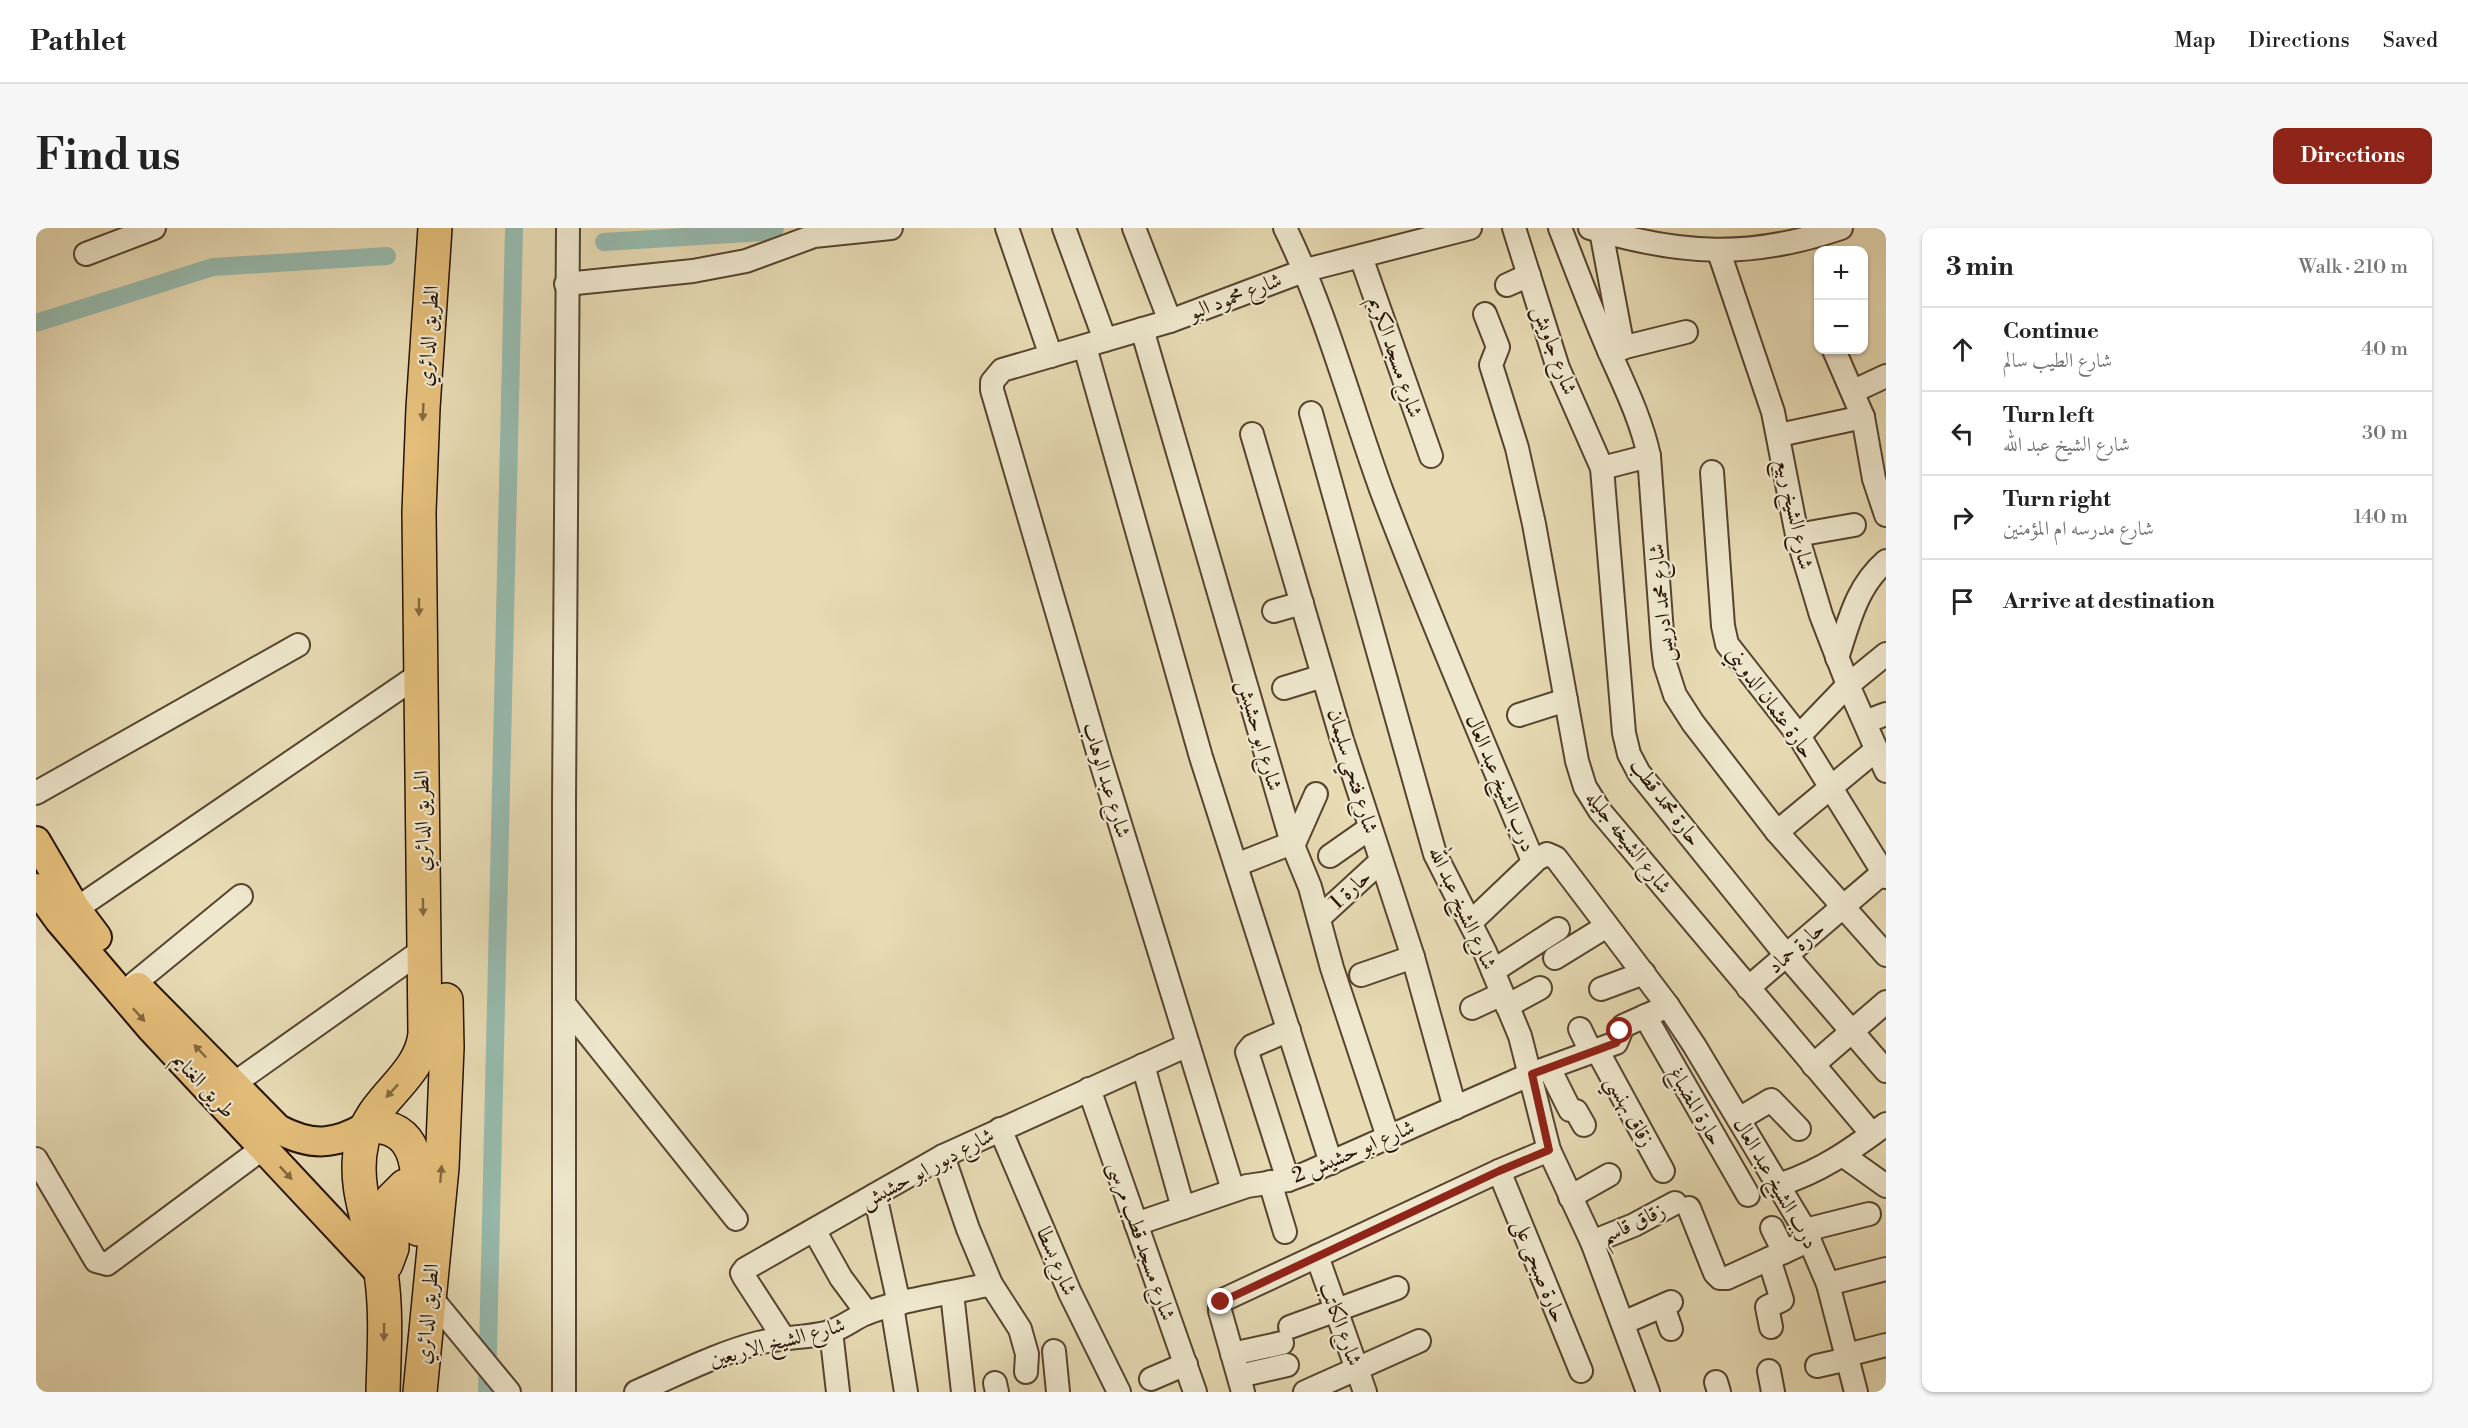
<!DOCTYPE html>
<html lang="en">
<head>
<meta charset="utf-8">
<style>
	:root { --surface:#fff; --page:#f6f6f6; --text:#222; --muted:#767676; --line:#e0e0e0; --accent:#8f2418 }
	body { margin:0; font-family:"Libre Bodoni",Amiri,serif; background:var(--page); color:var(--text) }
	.controls { position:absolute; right:18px; top:18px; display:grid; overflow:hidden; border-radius:12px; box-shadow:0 2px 4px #0004 }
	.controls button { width:54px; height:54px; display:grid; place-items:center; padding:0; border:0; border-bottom:2px solid var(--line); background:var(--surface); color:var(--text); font:30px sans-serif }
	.stop { position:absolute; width:18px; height:18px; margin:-14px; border:4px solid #8f2418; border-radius:50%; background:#fff }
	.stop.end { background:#8f2418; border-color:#fff; box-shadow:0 2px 6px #0008 }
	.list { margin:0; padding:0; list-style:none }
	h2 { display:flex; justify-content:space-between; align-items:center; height:78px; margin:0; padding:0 24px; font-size:26px }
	h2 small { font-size:20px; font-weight:400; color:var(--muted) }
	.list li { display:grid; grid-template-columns:39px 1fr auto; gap:18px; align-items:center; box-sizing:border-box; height:84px; padding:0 24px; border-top:2px solid var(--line) }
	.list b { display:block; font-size:22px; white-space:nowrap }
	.list p { margin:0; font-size:20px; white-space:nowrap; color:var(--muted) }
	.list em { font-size:20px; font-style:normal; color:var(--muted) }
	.icon { flex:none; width:33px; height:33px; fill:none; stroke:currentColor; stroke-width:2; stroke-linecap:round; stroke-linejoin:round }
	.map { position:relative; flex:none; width:1850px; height:1164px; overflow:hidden; border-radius:12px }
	header { display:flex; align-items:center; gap:36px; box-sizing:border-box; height:84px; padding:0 30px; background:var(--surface); border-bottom:2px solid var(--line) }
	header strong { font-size:28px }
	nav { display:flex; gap:33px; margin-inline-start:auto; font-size:21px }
	.intro { display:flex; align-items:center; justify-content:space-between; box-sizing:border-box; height:144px; padding:0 36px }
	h1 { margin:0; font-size:42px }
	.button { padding:15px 27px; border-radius:12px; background:var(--accent); color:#fff; font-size:21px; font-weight:700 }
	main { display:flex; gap:36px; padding:0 36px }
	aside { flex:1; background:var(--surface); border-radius:12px; box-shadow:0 2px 4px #0004 }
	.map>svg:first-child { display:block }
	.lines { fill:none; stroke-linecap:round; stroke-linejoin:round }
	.canal { stroke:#97bbaf; stroke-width:18 }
	.minor-casing { stroke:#56442f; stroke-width:26 }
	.major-casing { stroke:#261203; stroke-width:32 }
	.highway-casing { stroke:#261203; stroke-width:36 }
	.minor { stroke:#efe8ce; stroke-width:22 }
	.major { stroke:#e4be7a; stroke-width:28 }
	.highway { stroke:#e4be7a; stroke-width:33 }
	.oneway { fill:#85683e }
	.route { stroke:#8f2418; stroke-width:8 }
	.labels { text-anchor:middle; stroke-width:4.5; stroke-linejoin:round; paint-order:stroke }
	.street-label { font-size:21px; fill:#261203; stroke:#efe8ce }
</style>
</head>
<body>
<header>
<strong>Pathlet</strong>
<nav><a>Map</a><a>Directions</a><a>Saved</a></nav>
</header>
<div class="intro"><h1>Find us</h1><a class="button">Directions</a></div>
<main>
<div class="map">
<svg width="1850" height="1164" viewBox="0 0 1850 1164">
	<rect width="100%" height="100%" fill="#e7dbb4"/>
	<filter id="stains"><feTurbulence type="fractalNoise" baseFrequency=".00333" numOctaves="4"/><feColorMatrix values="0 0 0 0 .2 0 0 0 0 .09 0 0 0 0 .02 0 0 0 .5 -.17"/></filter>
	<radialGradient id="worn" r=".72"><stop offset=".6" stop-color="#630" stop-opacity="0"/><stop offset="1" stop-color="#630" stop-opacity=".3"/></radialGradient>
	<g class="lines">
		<g class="canal">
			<path d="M568,14L728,4L739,0"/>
			<path d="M0,95L177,39L351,28"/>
			<path d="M451,1164L478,0"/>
		</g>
		<defs>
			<g id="minor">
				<path d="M971,0L1015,128"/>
				<path d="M1028,0L1069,112"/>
				<path d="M1098,0L1134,93"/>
				<path d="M1249,0C1290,84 1314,176 1346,264C1393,388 1446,511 1497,633L1511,626L1520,630L1632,778L1658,817L1769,1002L1792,1056L1820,1164"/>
				<path d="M1478,0L1522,140L1566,240L1588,505L1593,526L1603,545L1750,727L1850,843"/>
				<path d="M1524,0C1540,41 1556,84 1574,125C1589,159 1605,191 1613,228L1627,419L1629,436L1639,467L1657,495L1741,604L1850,727"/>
				<path d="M1554,0C1646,27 1714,31 1805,0"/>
				<path d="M1565,3L1587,120"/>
				<path d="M1683,24L1737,184L1761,307L1785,387L1812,457L1850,543"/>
				<path d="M50,26L118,0"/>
				<path d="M1325,29L1395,228"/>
				<path d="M530,56L657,43L710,33L778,8L855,0"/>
				<path d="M1471,57L1493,47"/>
				<path d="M1449,86L1462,119L1455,137L1481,220L1498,296L1541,533L1549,559L1564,583L1836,906"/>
				<path d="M1106,101L1256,615L1274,659L1296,740L1352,909"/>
				<path d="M1049,119L1165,529L1295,935"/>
				<path d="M1798,122L1827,189L1838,251L1850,287"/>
				<path d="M1573,123L1650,104"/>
				<path d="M1818,163L1850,148"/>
				<path d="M1275,185L1399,626L1449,724L1484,808L1513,922L1556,1014L1612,1164"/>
				<path d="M1216,206L1306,512L1377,729L1419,880"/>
				<path d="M1743,207L1827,189"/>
				<path d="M1566,240L1613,228"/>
				<path d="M1676,244L1687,398L1691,416L1763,508L1850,649"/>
				<path d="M1761,307L1818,297"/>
				<path d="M1238,383L1266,375"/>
				<path d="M1801,430C1813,394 1820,359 1850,333"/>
				<path d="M1248,460L1287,448"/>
				<path d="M1483,487L1530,472"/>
				<path d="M1829,494L1850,486"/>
				<path d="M1763,508L1812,457L1850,426"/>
				<path d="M0,565L262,417"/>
				<path d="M1741,604L1840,522"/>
				<path d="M1257,618L1280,566"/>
				<path d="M1294,628L1334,600"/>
				<path d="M1200,637L1256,615"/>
				<path d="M40,681L384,446"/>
				<path d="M1283,690L1345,633"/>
				<path d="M1435,694L1498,634"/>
				<path d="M1519,730L1571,698"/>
				<path d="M1457,743L1522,701"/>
				<path d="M1325,747L1377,729"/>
				<path d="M99,755L205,668"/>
				<path d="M1712,760L1850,642"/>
				<path d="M1565,761L1608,745"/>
				<path d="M529,777L700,991"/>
				<path d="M1471,778L1504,760"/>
				<path d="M1436,780L1466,766"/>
				<path d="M1609,788L1712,967"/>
				<path d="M1544,801L1555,824"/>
				<path d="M1561,822L1627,943"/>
				<path d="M1107,837L1147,980"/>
				<path d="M1777,837L1850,774"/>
				<path d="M1513,840L1534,882L1540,883L1548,897"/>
				<path d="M196,857L388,721"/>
				<path d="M1053,861L1159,1164"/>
				<path d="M1703,891L1735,872L1763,901"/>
				<path d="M964,901L1034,1065L1083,1164"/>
				<path d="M907,928L932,1001L955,1056L984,1101L991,1126L990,1144"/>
				<path d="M1808,928L1850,958"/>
				<path d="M0,931L60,1033L71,1036L227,920"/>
				<path d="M1463,943L1545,1143"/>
				<path d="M1252,952L1211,824L1216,818L1253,802"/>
				<path d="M1234,954L1249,1004"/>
				<path d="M1742,957C1784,944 1815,922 1850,896"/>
				<path d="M1197,962L1064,531L956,162V154L966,142L1134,93L1270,42L1434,0"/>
				<path d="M839,967L863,1076"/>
				<path d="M1534,969L1573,947"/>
				<path d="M1653,980L1679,1045L1684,1050H1691L1774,1012"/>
				<path d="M1100,996L1211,958L1252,952L1271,945L1495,846L1580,815L1587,798L1632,778"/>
				<path d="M1736,1000L1748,1024"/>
				<path d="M778,1002L805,1050L831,1085"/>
				<path d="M1769,1002L1833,986"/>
				<path d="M1556,1014L1598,997L1639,975"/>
				<path d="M1281,1028L1329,1164"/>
				<path d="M1733,1031L1746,1072L1731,1079L1735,1099"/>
				<path d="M1792,1056L1850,1041"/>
				<path d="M916,1065L927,1164"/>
				<path d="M393,1067L473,1164"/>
				<path d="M856,1078L870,1164"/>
				<path d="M1627,1078L1635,1101"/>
				<path d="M1587,1095L1635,1074"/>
				<path d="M1254,1099L1361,1060"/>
				<path d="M795,1103L802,1164"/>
				<path d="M747,1109L708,1049L706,1045L709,1041L907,928L1152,817"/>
				<path d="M1018,1123L1022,1164"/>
				<path d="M1196,1126L1246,1115"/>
				<path d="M1811,1127L1850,1117"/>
				<path d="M1781,1138L1812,1131"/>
				<path d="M1733,1143L1737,1164"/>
				<path d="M1203,1148L1251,1137"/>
				<path d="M1115,1151L1150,1136"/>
				<path d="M1680,1154L1683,1164"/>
				<path d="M959,1155L961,1164"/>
				<path d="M528,1164V576L532,0"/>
				<path d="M600,1164C640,1147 680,1126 722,1115C745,1109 768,1110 790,1105C806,1101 816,1091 831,1085C867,1071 917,1065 955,1056"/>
				<path d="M1207,1164L1184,1083V1077L1187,1072L1463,943L1513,922"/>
				<path d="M1269,1164L1383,1113"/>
			</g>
			<g id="major">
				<path d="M0,613L40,681L61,709"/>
				<path d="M0,660L23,692L115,800L345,1046"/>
				<path d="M102,759L242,901C276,919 299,917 331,898"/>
			</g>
			<g id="highway">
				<path d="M331,898C393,896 381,958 382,1001"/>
				<path d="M350,1036L356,1020V971L369,958L381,956"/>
				<path d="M347,1164C348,1124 351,1084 345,1045C337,1002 315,959 326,914C335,870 384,851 389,806L383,284L387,180L399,0"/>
				<path d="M384,1164L406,940L411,819L410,772"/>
			</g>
		</defs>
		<use href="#minor" class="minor-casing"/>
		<use href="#major" class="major-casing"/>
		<use href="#highway" class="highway-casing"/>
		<use href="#minor" class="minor"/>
		<use href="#major" class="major"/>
		<use href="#highway" class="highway"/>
	</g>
	<defs><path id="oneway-solid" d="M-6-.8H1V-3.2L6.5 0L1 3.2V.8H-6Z" transform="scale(1.5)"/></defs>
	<g class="oneway">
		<use href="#oneway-solid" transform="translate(387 184) rotate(93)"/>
		<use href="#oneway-solid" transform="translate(383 379) rotate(90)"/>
		<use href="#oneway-solid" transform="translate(387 679) rotate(89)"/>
		<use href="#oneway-solid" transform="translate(103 787) rotate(48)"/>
		<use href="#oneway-solid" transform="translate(164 823) rotate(-134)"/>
		<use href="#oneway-solid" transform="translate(356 863) rotate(133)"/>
		<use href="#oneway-solid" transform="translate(250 945) rotate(47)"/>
		<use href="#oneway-solid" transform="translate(405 946) rotate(-85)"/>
		<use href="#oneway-solid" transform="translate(348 1104) rotate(91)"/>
	</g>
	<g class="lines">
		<path class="route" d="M1185,1074L1463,943L1513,922L1496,846L1580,815L1583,811L1584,803"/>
	</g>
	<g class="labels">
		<g class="street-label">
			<text transform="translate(1199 68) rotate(-21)" y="7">شارع محمود البو</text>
			<text transform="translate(392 108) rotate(-86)" y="7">الطريق الدائري</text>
			<text transform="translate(1519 122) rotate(70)" y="7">شارع جاويش</text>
			<text transform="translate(1360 129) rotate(71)" y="7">شارع مسجد الكريم</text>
			<text transform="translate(1759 286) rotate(78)" y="7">شارع الشيخ ربيع</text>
			<text transform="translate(1625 375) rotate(-95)" y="7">شارع محمد ادريس</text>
			<text transform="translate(1735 474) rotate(54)" y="7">حارة عثمان الدويني</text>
			<text transform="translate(1224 507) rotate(74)" y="7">شارع ابو حشيش</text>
			<text transform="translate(1317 543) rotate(73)" y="7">شارع فتحي سليمان</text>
			<text transform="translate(1071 552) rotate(73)" y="7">شارع عبد الوهاب</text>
			<text transform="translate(1465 555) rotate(67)" y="7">درب الشيخ عبد العال</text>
			<text transform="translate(1630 574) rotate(53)" y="7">حارة محمد قطب</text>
			<text transform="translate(386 593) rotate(-91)" y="7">الطريق الدائري</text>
			<text transform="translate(1593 614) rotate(52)" y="7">شارع الشيخه جليله</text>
			<text transform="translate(1314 661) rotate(-43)" y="7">حارة 1</text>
			<text transform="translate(1427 680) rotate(65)" y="7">شارع الشيخ عبد الله</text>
			<text transform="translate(1760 719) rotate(-41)" y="7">حارة حماد</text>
			<text transform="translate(168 857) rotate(47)" y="7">طريق الغنايم</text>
			<text transform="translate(1660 878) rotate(60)" y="7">حارة المضباغ</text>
			<text transform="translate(1594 883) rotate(61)" y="7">زقاق بهنسي</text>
			<text transform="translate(1317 923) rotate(-23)" y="7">شارع ابو حشيش 2</text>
			<text transform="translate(891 940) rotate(-28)" y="7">شارع دبور ابو حشيش</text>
			<text transform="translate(1740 955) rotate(60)" y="7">درب الشيخ عبد العال</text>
			<text transform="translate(1597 995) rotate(-25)" y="7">زقاق قاسم</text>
			<text transform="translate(1106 1013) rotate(71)" y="7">شارع مسجد قطب مرسى</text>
			<text transform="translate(1021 1033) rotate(67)" y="7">شارع بسطا</text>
			<text transform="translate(1504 1043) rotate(68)" y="7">حارة صبحى على</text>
			<text transform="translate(391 1086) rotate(-85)" y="7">الطريق الدائري</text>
			<text transform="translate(1305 1096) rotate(70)" y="7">شارع الكاتب</text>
			<text transform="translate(741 1114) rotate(-15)" y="7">شارع الشيخ الاربعين</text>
		</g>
	</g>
	<rect width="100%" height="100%" filter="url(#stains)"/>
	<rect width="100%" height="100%" fill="url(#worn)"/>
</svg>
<div class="controls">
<button>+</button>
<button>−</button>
</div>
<div class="stop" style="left:1584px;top:803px"></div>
<div class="stop end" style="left:1185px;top:1074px"></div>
</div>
<aside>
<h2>3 min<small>Walk · 210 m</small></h2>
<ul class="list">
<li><svg class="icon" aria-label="ahead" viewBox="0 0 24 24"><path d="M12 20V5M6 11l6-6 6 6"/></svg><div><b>Continue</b><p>شارع الطيب سالم</p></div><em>40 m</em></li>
<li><svg class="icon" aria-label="left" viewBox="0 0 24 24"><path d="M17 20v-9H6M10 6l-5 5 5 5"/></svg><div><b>Turn left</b><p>شارع الشيخ عبد الله</p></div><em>30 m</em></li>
<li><svg class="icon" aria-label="right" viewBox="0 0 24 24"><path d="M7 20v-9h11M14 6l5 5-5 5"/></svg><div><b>Turn right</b><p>شارع مدرسه ام المؤمنين</p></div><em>140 m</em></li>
<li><svg class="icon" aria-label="arrive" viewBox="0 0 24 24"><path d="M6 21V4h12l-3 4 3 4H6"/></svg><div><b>Arrive at destination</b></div></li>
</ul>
</aside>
</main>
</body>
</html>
